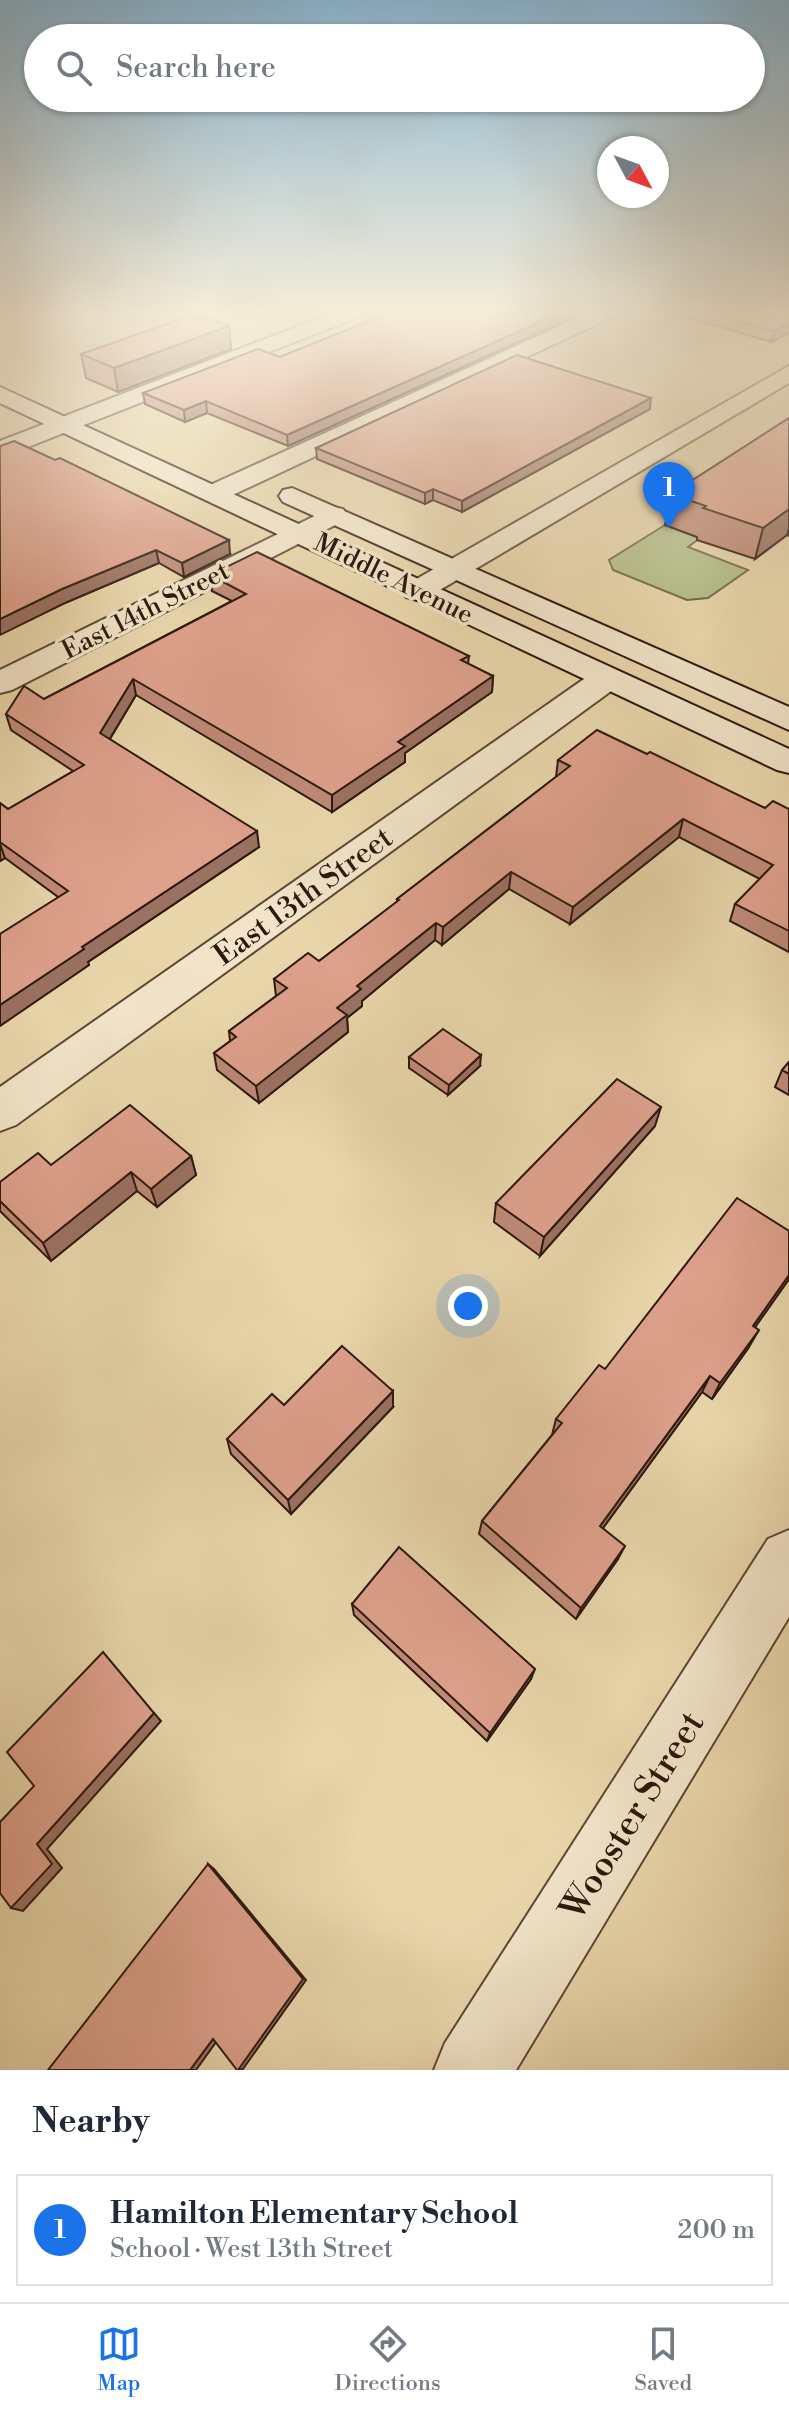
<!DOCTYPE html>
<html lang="en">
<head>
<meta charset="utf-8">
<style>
	:root { --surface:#fff; --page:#f2f2f3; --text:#1f2937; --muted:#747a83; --line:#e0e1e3; --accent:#1a73e8 }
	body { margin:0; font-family:"Libre Bodoni",serif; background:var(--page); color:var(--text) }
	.compass { position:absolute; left:597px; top:136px; width:72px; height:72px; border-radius:50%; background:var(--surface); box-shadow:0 2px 6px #0004; rotate:131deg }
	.you { position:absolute; left:468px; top:1306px; width:28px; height:28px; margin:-20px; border:6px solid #fff; border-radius:50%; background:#1a73e8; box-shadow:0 0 0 12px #1a73e833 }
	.badge { display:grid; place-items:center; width:52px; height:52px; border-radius:50%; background:var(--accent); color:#fff; font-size:26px; font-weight:700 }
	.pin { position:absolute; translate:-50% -66px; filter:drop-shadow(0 2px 4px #0008) }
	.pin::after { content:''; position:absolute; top:42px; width:28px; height:24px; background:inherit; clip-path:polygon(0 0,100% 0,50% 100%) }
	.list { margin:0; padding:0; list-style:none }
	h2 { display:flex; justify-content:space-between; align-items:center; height:104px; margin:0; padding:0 32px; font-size:34px }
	h2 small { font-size:26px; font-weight:400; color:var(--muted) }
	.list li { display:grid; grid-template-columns:52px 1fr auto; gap:24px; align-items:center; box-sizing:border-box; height:112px; margin:0 16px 16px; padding:0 16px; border:2px solid var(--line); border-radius:0px }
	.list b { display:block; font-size:30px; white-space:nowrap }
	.list p { margin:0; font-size:26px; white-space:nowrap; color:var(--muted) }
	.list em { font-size:26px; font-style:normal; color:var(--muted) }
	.icon { flex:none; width:44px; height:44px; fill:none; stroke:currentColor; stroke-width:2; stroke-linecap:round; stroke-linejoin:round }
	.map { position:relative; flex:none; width:789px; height:2070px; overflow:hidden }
	.search { position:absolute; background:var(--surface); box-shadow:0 2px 6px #0004; left:24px; right:24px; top:24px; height:88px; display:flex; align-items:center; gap:20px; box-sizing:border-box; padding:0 28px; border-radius:44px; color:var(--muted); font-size:30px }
	.sheet { height:232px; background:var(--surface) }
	nav { display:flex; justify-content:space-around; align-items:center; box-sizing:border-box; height:112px; border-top:2px solid var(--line); background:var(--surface); font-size:22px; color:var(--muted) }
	nav a { display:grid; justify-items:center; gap:4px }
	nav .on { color:var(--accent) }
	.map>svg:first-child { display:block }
	.green { fill:#b5be8a; stroke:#726b4c; stroke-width:2 }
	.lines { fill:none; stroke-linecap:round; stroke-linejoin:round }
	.minor-casing { stroke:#5d4835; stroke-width:4 }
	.secondary-casing { stroke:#2e180e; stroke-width:4 }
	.minor { fill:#f1e4c8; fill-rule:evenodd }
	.secondary { fill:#f1e4c8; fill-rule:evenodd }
	.wall { fill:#bf8a78; stroke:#2e180e; stroke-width:2 }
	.shaded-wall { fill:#9b7162; stroke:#2e180e; stroke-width:2 }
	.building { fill:#dea18c; stroke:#2e180e; stroke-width:2 }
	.labels { text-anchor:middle; stroke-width:7; stroke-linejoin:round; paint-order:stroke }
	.far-street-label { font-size:26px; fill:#2e180e; stroke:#f1e4c8 }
	.street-label { font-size:30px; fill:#2e180e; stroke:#f1e4c8 }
	.near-street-label { font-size:36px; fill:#2e180e; stroke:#f1e4c8 }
</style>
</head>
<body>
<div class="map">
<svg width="789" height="2070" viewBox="0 0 789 2070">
	<rect width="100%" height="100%" fill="#e9d6ab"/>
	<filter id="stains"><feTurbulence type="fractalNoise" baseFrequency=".0025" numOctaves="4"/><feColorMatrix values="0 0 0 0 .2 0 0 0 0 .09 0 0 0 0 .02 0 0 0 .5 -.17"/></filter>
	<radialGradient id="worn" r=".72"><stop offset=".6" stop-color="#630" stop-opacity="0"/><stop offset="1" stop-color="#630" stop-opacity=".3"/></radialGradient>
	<path class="green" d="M665,525L700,538L688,547L748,570L708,598L687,600L613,570L609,560Z"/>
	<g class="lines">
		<defs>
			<g id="minor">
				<path d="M333,313H361L358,317L0,458V441Z"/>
				<path d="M589,313H615L612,317L224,499H206L202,493L206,487Z"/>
				<path d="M789,366V383L428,597L417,600L406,597L402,591L406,585Z"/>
				<path d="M333,507L343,509L347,515L343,521L12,690L0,693V670Z"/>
				<path d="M606,669L618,672L622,679L618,686L16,1125L0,1131V1087L594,672Z"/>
				<path d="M789,1530V1617L516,2070H434L445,2043L768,1539Z"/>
			</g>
			<g id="secondary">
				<path d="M0,387L789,749V773L777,770L0,403Z"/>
				<path d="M292,488L789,707V730L283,502L279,496L283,490Z"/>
			</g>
		</defs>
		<use href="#minor" class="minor-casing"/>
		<use href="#secondary" class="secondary-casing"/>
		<use href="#minor" class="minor"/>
		<use href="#secondary" class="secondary"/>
	</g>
	<g class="wall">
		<path d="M389,313H582L288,446L207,413L185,422L145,404L143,393L280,357Z"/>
		<path d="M673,313H789V332L772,342Z"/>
		<path d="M200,319L229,326L231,349L118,392L86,378L81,354Z"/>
		<path d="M650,409L462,512L433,500L425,504L317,459L316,448Z"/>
		<path d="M789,418V536L787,535L755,559L697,540V537L665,525L671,494Z"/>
		<path d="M0,446L230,554L184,577L159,563L65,603Z"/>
		<path d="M210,575L469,656L468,664L493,676L492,692L405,753V762L332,812L136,695L110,739L259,847L88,962L89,965L58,897L5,858L0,861V803L8,809L73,771L11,730L6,714L44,699L232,601L212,591Z"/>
		<path d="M647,754L765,808L789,809V952L730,921L735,904L760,879L679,837L570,924L509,889L442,945L435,940L362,1001V1006L347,1018L348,1032L259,1103L217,1070L214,1053L230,1041L229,1031L276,996L274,979L319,961L397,902V899L556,777L558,760Z"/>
		<path d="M409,1057L480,1066L448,1095L409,1068Z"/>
		<path d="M789,1062V1095L775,1087L782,1070Z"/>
		<path d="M655,1126L540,1256L494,1222L496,1203Z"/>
		<path d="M191,1156L196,1175L157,1207L137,1191L51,1261L0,1211V1182L51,1165Z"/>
		<path d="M789,1231V1279L755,1327L749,1347L712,1399L702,1392L603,1528L618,1559L576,1619L479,1534L482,1521L552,1435L556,1419L605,1369Z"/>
		<path d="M284,1405L393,1407L291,1514L231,1454L227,1439Z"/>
		<path d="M352,1604L531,1679L487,1741L354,1615Z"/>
	</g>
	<g class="shaded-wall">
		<path d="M560,313H582L288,446L287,435Z"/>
		<path d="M789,323V332L772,342L774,331Z"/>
		<path d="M229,326L231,349L118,392L114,368Z"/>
		<path d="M651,398L650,409L462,512V501Z"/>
		<path d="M206,401L207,413L185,422L184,410Z"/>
		<path d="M433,489V500L425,504V493Z"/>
		<path d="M789,509V528L787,535L755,559L763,528Z"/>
		<path d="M229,540L230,554L184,577L182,563Z"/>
		<path d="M156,550L159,563L65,603L0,635V619L62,589Z"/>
		<path d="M493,676L492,692L405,753V762L332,812V795L398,742Z"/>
		<path d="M133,679L136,695L103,750L100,733Z"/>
		<path d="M683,819L679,837L570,924L573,907Z"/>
		<path d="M257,831L259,847L88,962L89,965L0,1026V1005L82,947Z"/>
		<path d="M0,844L5,858L0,861Z"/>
		<path d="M511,872L509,889L442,945L443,927Z"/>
		<path d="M436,923L435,940L362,1001V1006L347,1018L348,1032L259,1103L256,1086L337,1008L357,986Z"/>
		<path d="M481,1055L480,1066L448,1095L449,1085Z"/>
		<path d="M661,1107L655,1126L540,1256L544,1237Z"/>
		<path d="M191,1156L196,1175L157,1207L151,1189Z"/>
		<path d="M131,1172L137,1191L51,1261L43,1243Z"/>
		<path d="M789,1275V1279L744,1343L753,1326Z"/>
		<path d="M759,1330L749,1347L712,1399L720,1383Z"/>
		<path d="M710,1376L702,1392L595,1539L600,1526Z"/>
		<path d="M393,1391V1407L291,1514L288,1500Z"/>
		<path d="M625,1546L618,1559L576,1619L581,1608Z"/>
		<path d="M535,1669L531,1679L487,1741L490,1733Z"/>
		<path d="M154,1713L161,1721L47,1849L62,1868L23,1911L11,1908L37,1844Z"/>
		<path d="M208,1864L214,1869L306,1980L243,2069L240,2070H238Z"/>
		<path d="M219,2038L196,2070H190L213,2039Z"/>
	</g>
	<g class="building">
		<path d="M389,313H560L287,435L206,401L184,410L143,393L258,349L280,357Z"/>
		<path d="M710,313H789V323L774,331Z"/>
		<path d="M189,316L200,319L206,317L229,326L114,368L81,354Z"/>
		<path d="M517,355L651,398L462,501L433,489L425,493L316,448Z"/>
		<path d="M789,418V509L763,528L703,508L706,506L671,494Z"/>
		<path d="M14,441L55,460L60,458L229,540L182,563L156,550L62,589L0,619V446Z"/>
		<path d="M257,552L469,656L461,660L493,676L398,742L405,746L332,795L133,679L100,733L257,831L82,947L84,949L0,1005V934L68,891L0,842V803L8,809L84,765L6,714L24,686L44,699L246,594L210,575Z"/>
		<path d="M597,730L647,754L650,752L765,808L773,801L789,809V931L735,904L773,865L683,819L573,907L511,872L443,927L436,923L357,986L361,989L337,1008L347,1015L256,1086L214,1053L236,1037L229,1031L287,988L274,979L308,953L319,961L399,900L397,899L570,766L558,760Z"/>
		<path d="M443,1029L481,1055L449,1085L409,1057Z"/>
		<path d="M789,1062V1074L782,1070Z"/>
		<path d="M617,1079L661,1107L544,1237L496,1203Z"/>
		<path d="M130,1105L191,1156L151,1189L131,1172L43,1243L0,1201V1182L38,1153L51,1165Z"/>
		<path d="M737,1198L789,1231V1275L753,1326L759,1330L720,1383L710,1376L600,1526L625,1546L581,1608L482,1521L562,1423L556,1419L599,1365L605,1369Z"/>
		<path d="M342,1346L393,1391L288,1500L227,1439L272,1394L284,1405Z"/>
		<path d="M399,1547L535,1669L490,1733L352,1604Z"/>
		<path d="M103,1652L154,1713L37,1844L52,1864L11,1908L0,1893V1822L34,1786L7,1752Z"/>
		<path d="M208,1864L303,1979L238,2070H237L213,2039L190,2070H48Z"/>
	</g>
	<linearGradient id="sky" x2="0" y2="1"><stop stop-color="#88b5d2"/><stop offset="0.52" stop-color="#f5edd9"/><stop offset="1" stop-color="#f5edd9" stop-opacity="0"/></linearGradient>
	<rect width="789" height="602" fill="url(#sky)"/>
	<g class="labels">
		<g class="far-street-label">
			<text transform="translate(394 578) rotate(26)" y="9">Middle Avenue</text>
			<text transform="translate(145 610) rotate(-27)" y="9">East 14th Street</text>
		</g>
		<g class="street-label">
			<text transform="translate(303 896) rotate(-36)" y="10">East 13th Street</text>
		</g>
		<g class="near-street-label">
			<text transform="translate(631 1815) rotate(-58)" y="13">Wooster Street</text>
		</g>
	</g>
	<rect width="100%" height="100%" filter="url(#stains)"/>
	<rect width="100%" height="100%" fill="url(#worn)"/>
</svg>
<svg class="compass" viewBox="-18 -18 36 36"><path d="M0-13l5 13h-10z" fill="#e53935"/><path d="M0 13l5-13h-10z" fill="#747a83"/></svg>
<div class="you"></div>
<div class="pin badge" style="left:669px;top:528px">1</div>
<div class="search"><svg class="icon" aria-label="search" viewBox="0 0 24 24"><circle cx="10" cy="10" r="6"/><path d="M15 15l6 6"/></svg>Search here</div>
</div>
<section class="sheet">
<h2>Nearby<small></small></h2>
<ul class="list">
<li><span class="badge">1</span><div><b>Hamilton Elementary School</b><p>School · West 13th Street</p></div><em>200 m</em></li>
</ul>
</section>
<nav>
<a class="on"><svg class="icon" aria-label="map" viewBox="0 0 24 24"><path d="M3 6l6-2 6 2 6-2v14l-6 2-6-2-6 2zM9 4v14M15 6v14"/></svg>Map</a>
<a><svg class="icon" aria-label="directions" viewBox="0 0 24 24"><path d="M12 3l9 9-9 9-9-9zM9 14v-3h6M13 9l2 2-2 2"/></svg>Directions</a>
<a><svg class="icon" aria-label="saved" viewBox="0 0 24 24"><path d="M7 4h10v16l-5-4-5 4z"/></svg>Saved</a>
</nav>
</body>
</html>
